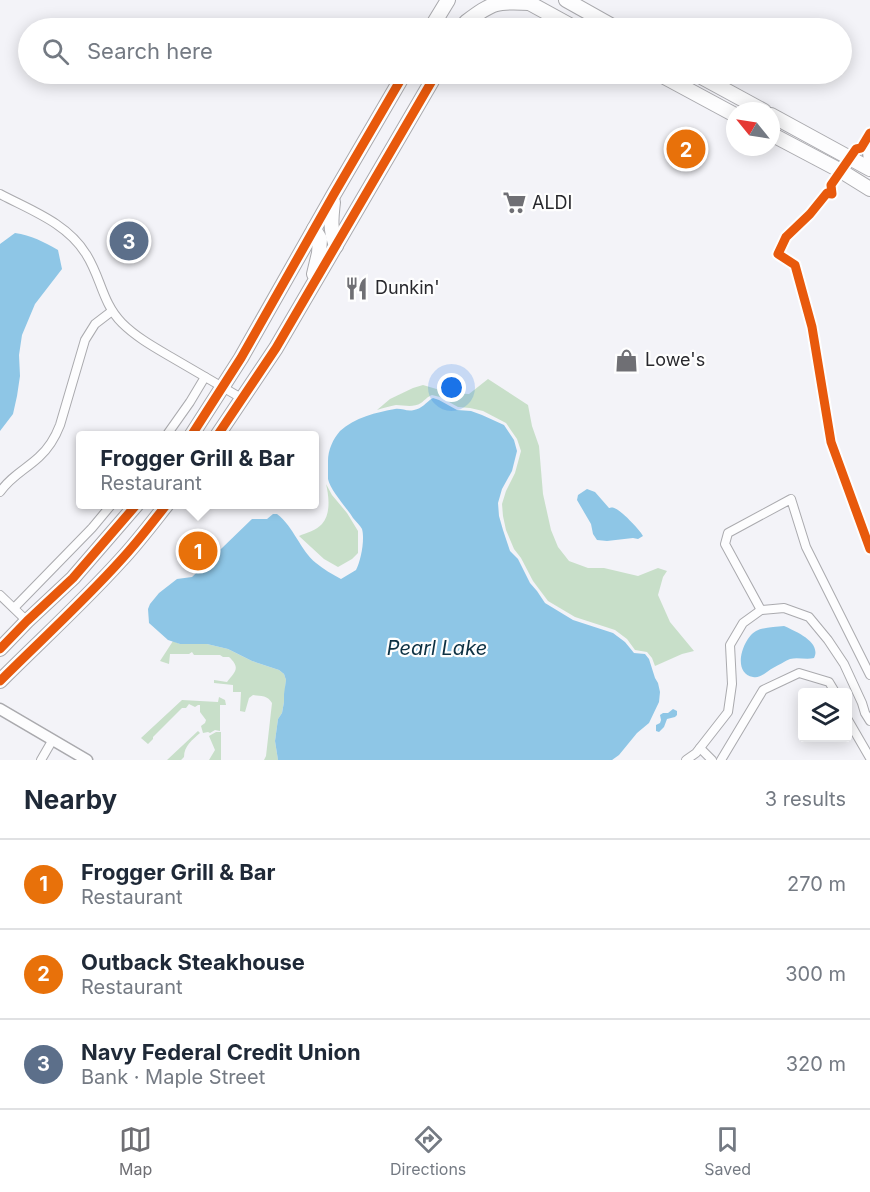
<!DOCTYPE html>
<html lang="en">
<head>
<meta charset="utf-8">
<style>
	:root { --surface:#fff; --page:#f2f2f3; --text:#1f2937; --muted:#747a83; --line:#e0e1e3; --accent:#6f6f74 }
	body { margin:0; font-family:Inter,sans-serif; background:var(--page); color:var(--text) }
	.controls { position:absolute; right:18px; bottom:18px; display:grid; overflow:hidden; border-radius:6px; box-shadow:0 3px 15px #0003 }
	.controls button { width:54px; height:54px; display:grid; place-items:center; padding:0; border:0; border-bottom:2px solid var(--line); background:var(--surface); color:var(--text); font:30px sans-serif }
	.compass { position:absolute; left:726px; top:102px; width:54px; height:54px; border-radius:50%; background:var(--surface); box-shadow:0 3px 15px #0003; rotate:300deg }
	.you { position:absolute; left:452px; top:388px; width:21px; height:21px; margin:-15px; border:4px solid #fff; border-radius:50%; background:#1a73e8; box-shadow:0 0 0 9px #1a73e833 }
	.badge { display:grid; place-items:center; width:39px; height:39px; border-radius:50%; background:var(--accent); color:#fff; font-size:20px; font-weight:700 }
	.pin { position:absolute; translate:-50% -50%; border:3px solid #fff; box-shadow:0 2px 6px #0006 }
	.popup { position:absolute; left:76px; top:431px; width:243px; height:78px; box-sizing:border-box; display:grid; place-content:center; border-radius:6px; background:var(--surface); filter:drop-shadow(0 2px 4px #0005); font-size:20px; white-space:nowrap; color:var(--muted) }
	.popup b { font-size:22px; color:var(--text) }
	.popup::after { content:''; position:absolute; left:50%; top:100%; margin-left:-12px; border:12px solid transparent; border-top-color:var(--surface) }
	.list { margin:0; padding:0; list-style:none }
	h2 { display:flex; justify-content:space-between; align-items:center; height:78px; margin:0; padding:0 24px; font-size:26px }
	h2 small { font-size:20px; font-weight:400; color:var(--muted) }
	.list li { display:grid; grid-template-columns:39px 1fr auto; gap:18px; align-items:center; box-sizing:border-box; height:90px; padding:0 24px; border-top:2px solid var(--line) }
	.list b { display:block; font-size:22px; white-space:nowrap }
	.list p { margin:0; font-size:20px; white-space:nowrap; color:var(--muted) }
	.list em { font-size:20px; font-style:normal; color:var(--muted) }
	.icon { flex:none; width:33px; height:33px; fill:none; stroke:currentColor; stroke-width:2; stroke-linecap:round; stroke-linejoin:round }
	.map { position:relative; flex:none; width:870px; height:760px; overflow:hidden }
	.search { position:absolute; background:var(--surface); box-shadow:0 3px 15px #0003; left:18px; right:18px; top:18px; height:66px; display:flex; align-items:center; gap:15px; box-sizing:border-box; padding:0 21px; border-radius:33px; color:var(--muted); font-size:22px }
	.sheet { height:348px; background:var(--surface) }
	nav { display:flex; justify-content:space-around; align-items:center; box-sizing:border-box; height:84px; border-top:2px solid var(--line); background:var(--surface); font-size:16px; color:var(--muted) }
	nav a { display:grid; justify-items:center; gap:3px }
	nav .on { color:var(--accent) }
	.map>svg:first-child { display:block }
	.green { fill:#c8dfc9 }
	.water { fill:#8ec6e6 }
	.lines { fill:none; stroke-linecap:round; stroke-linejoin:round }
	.minor-casing { stroke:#aaaaae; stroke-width:10 }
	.tertiary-casing { stroke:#aaaaae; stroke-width:13 }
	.primary-casing { stroke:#aaaaae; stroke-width:16 }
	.minor { stroke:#fdfdfe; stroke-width:8 }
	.tertiary { stroke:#fdfdfe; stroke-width:10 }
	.primary { stroke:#fdfdfe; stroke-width:14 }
	.cycleway-casing { stroke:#fefefe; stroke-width:13 }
	.cycleway { stroke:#e8590c; stroke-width:9 }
	.labels { text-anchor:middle; stroke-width:4.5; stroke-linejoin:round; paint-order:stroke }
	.poi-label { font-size:18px; fill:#28282d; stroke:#fefefe; text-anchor:start }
	.water-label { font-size:20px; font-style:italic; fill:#0d3143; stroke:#fefefe }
</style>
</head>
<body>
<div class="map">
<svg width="870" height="760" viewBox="0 0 870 760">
	<rect width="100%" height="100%" fill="#f3f3f8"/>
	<g class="green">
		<path d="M488,379L528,405L532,426L539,446L543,494L551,530L558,547L569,561L588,568H604L638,576L658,568L667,571L663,577L658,595L670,622L694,651L682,654L655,666L652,658L647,652L635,650L627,639L615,630L575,617L548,601L533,581L521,558L514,549L506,530L503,516L502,504L506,491L515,473L521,451L517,439L506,423L483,411L470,408L458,407L440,397L432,395C427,397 425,400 421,403C413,408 404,405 396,405C390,406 383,408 377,410L390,399L413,388L423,385L450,393L469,394Z"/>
		<path d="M326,484L332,495L347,513L358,531V553L352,559L338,567L324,559L299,536C306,533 317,530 322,524C331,514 329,496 326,484Z"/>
		<path d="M173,641L180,644H207L228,649L252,661L279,670L284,674L286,680L284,702L282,713L278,719L275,741L278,760H264L266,756L272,703C268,695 260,696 253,695L249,698L245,712L240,711L241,692H233V685L214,683V680L227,682C235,672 241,668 229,657H223L220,655H194L192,652L189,654H170L169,664L160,661Z"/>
		<path d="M219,697L225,700L226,705H220V731L215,730L210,733L208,732L203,733L201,726L205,723L206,720L200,712V705H198L195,707L189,704L186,708H182L153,737V739L148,744L141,738L182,700L218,702Z"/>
		<path d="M198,731L200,733C192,740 184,746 184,757L181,760H167Z"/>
		<path d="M216,732H221V760H209L215,750L209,736Z"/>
	</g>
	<g class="water">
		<path d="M15,233C31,235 44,242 58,250L62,269L35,304L22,335L19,355L20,376L17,396L13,414L0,431V244Z"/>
		<path d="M433,398L439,400L457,410L471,411L482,415L504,425L514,440L517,451L512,471L502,489L498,503L499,516L503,530L510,551L518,559L530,583L537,591L545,603L573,620L613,633L625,642L634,653L645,654L649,659L655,678L658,683L660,692L659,702L649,723L637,733L619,755L612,760H278L275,741L278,719L282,713L284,702V694L286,680L284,674L279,670L252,661L228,649L207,644H180L168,640L149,623L148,609L150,604L159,593L177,579L192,577L252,519H267L273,514H277C294,527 300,550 316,563C323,569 332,574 341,579L356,570C361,561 365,539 362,529C360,525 356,522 353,518C347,508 330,490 328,479C328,473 328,467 328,461C328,450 333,439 340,431C354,418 377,412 395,409C402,408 407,412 414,410C422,409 426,402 433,398Z"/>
		<path d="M587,489L595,492L609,508C610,508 612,507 614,508C620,509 640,530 643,536L638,539L633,538L607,541L597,540L593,534L591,524L577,500L578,495Z"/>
		<path d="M784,626C795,631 822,642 814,658C806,660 798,657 790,659C785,661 779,665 773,668C767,671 760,679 753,677C731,673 743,638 756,631C764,627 775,627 784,626Z"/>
		<path d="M673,709L677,711V715L675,717L667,719L664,727L659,732L656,731V725L660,723L661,720L660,715L663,713H668Z"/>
	</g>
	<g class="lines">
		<defs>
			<g id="minor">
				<path d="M0,194C30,210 67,223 86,254C101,277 102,303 122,323C136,337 154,347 171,357C195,371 219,385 243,399"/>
				<path d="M166,436L190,402L205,377"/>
				<path d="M0,492C11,476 25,470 39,457C49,448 55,438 60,425L85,340L95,324L112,311"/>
				<path d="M0,595L27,621"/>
				<path d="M14,608L92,528L112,504"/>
				<path d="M761,610L725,544L728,533L791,499L806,547L870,675"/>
				<path d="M848,720L870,758"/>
				<path d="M700,748L712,760"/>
				<path d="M41,760L52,741"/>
				<path d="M686,760L696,753L728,712L732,684L730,645L743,623L761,610L784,608L809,617L828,640L844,664L862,703L865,713L870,721"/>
				<path d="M721,760L763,690L799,673L829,682L835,692"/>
			</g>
			<g id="tertiary">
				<path d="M869,161L868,152L870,149"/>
				<path d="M0,709L87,760"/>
			</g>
			<g id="primary">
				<path d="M524,0L575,28"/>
				<path d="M566,0L616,28"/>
				<path d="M466,22C493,2 496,1 530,3"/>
				<path d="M431,28L448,0"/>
				<path d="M659,74L735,115"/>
				<path d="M696,74L764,111"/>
				<path d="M771,115L870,169"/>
				<path d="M771,134L841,171L870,189"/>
				<path d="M333,202C331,219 330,229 336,246"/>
				<path d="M314,274L319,253L320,239L314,229"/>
				<path d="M191,436L241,358L334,194L404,74"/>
				<path d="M217,436L276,348L436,74"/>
				<path d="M0,649L27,621L73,578L137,504"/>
				<path d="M0,681C40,641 82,603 120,561C137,543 152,523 167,504"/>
			</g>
		</defs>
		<use href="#minor" class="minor-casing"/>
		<use href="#tertiary" class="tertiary-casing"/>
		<use href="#primary" class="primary-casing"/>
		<use href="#minor" class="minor"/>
		<use href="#tertiary" class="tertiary"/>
		<use href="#primary" class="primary"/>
		<defs>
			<g id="cycleway">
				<path d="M870,133L861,148L856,149L831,185L832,194L827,193L810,214L786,237L778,254L795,265L812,327L831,442L870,549"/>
				<path d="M191,436L241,358L334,194L404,74"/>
				<path d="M217,436L276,348L436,74"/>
				<path d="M0,649L27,621L73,578L137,504"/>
				<path d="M0,681C40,641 82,603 120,561C137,543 152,523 167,504"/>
			</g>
		</defs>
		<use href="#cycleway" class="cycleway-casing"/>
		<use href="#cycleway" class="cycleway"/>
	</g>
	<defs>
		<symbol id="supermarket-bare" viewBox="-9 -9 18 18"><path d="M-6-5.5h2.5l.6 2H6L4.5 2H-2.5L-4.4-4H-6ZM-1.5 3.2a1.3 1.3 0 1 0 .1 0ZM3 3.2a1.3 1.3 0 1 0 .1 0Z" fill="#6f6f74" stroke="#fefefe" stroke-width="2.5" paint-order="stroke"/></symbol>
		<symbol id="restaurant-bare" viewBox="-9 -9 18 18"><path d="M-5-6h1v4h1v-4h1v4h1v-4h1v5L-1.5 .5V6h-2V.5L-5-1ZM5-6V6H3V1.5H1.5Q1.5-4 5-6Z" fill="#6f6f74" stroke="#fefefe" stroke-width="2.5" paint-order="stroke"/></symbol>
		<symbol id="shop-bare" viewBox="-9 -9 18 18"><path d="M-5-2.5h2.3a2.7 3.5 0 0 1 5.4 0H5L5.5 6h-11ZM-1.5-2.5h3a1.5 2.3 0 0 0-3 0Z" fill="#6f6f74" stroke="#fefefe" stroke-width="2.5" paint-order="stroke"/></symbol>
	</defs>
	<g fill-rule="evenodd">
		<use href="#supermarket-bare" x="498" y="186" width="33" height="33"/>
		<use href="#restaurant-bare" x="340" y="272" width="33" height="33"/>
		<use href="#shop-bare" x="610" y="344" width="33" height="33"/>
	</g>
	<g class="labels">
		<g class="poi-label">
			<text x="532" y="209">ALDI</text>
			<text x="375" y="294">Dunkin'</text>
			<text x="645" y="366">Lowe's</text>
		</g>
		<g class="water-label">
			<text x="437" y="655">Pearl Lake</text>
		</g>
	</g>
</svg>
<div class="controls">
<button><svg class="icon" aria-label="layers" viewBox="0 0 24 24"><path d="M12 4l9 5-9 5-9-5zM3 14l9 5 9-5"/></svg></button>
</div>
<svg class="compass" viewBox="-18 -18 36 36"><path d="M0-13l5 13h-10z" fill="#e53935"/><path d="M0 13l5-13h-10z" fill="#747a83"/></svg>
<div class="you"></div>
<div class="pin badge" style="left:198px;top:551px;background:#e8710a">1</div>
<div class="popup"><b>Frogger Grill &amp; Bar</b>Restaurant</div>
<div class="pin badge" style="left:686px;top:149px;background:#e8710a">2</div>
<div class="pin badge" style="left:129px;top:241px;background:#5c6f8a">3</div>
<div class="search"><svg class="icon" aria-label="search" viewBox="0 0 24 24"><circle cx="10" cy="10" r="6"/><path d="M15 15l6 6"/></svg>Search here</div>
</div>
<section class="sheet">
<h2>Nearby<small>3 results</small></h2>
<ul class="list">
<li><span class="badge" style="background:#e8710a">1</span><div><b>Frogger Grill &amp; Bar</b><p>Restaurant</p></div><em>270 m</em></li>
<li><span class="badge" style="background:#e8710a">2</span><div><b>Outback Steakhouse</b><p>Restaurant</p></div><em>300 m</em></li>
<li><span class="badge" style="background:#5c6f8a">3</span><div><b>Navy Federal Credit Union</b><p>Bank · Maple Street</p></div><em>320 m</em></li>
</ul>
</section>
<nav>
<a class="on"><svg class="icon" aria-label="map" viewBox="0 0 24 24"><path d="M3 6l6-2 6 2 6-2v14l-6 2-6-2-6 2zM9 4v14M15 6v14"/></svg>Map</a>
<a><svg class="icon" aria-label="directions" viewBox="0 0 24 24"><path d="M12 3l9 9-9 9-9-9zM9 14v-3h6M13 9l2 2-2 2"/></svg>Directions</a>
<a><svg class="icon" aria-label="saved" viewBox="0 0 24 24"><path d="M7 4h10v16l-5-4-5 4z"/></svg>Saved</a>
</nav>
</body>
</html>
